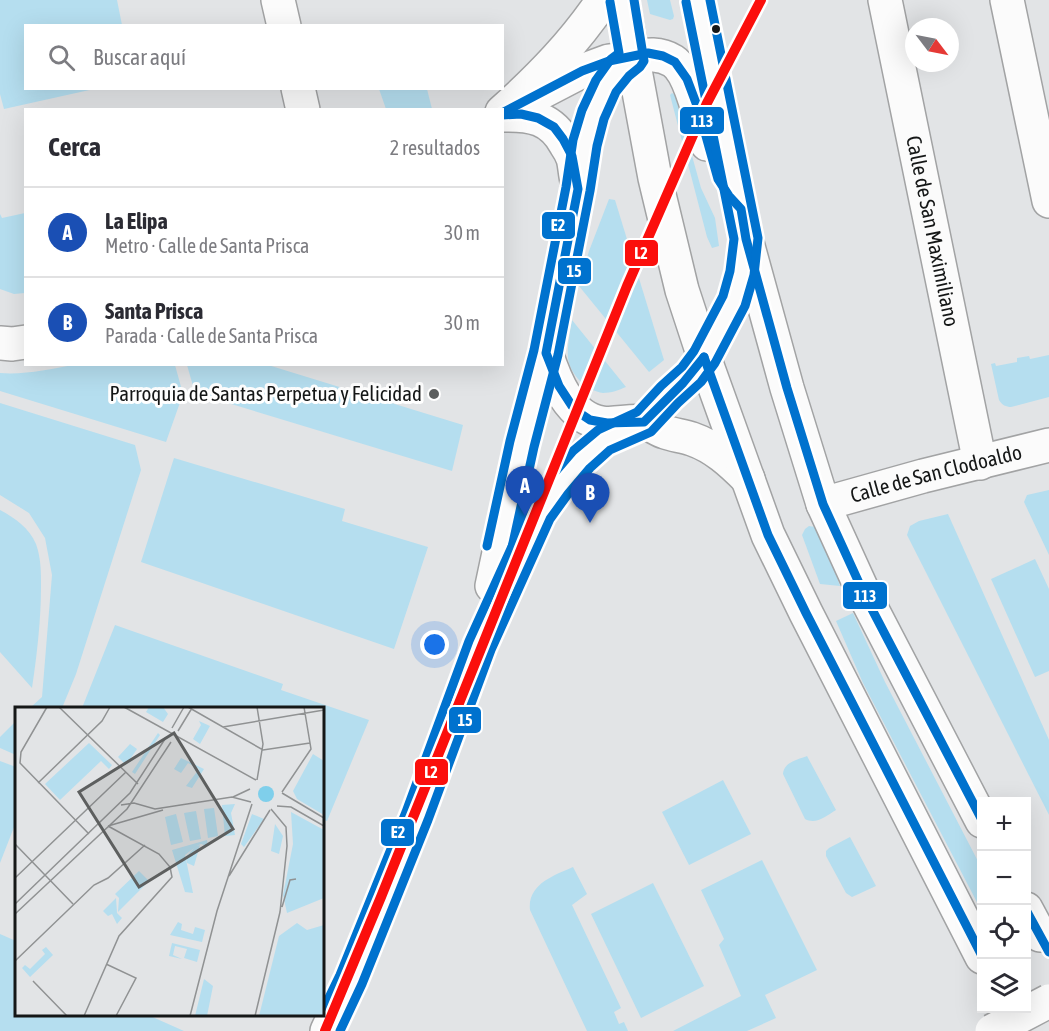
<!DOCTYPE html>
<html lang="es">
<head>
<meta charset="utf-8">
<style>
	:root { --surface:#fff; --page:#f7f7f7; --text:#2b2b33; --muted:#7c7c81; --line:#e1e1e2; --accent:#0b8043 }
	body { margin:0; font-family:"Asap Condensed",sans-serif; background:var(--page); color:var(--text) }
	.controls { position:absolute; right:18px; bottom:18px; display:grid; overflow:hidden; border-radius:0px; box-shadow:0 6px 24px #0002 }
	.controls button { width:54px; height:54px; display:grid; place-items:center; padding:0; border:0; border-bottom:2px solid var(--line); background:var(--surface); color:var(--text); font:30px sans-serif }
	.compass { position:absolute; left:905px; top:18px; width:54px; height:54px; border-radius:50%; background:var(--surface); box-shadow:0 6px 24px #0002; rotate:122deg }
	.you { position:absolute; left:435px; top:645px; width:21px; height:21px; margin:-15px; border:4px solid #fff; border-radius:50%; background:#1a73e8; box-shadow:0 0 0 9px #1a73e833 }
	.badge { display:grid; place-items:center; width:39px; height:39px; border-radius:50%; background:var(--accent); color:#fff; font-size:20px; font-weight:700 }
	.pin { position:absolute; translate:-50% -50px; filter:drop-shadow(0 2px 3px #0008) }
	.pin::after { content:''; position:absolute; top:32px; width:21px; height:18px; background:inherit; clip-path:polygon(0 0,100% 0,50% 100%) }
	.list { margin:0; padding:0; list-style:none }
	h2 { display:flex; justify-content:space-between; align-items:center; height:78px; margin:0; padding:0 24px; font-size:26px }
	h2 small { font-size:20px; font-weight:400; color:var(--muted) }
	.list li { display:grid; grid-template-columns:39px 1fr auto; gap:18px; align-items:center; box-sizing:border-box; height:90px; padding:0 24px; border-top:2px solid var(--line) }
	.list b { display:block; font-size:22px; white-space:nowrap }
	.list p { margin:0; font-size:20px; white-space:nowrap; color:var(--muted) }
	.list em { font-size:20px; font-style:normal; color:var(--muted) }
	.icon { flex:none; width:33px; height:33px; fill:none; stroke:currentColor; stroke-width:2; stroke-linecap:round; stroke-linejoin:round }
	.map { position:relative; flex:none; width:1049px; height:1031px; overflow:hidden }
	.search { position:absolute; background:var(--surface); box-shadow:0 6px 24px #0002; left:24px; top:24px; width:480px; height:66px; display:flex; align-items:center; gap:15px; box-sizing:border-box; padding:0 21px; border-radius:0px; color:var(--muted); font-size:22px }
	.panel { position:absolute; background:var(--surface); box-shadow:0 6px 24px #0002; left:24px; top:108px; width:480px; height:258px; border-radius:0px }
	.map>svg:first-child { display:block }
	.green { fill:#b5deef }
	.lines { fill:none; stroke-linecap:round; stroke-linejoin:round }
	.street-casing { stroke:#a2a3a4; stroke-width:36 }
	.secondary-casing { stroke:#a2a3a4; stroke-width:36 }
	.street { stroke:#fbfbfb; stroke-width:33 }
	.secondary { stroke:#fbfbfb; stroke-width:33 }
	.secondary-bridge-casing { stroke:#a2a3a4; stroke-width:36; stroke-linecap:butt }
	.secondary-bridge { stroke:#fbfbfb; stroke-width:33 }
	.bus-1-casing { stroke:#fff; stroke-width:14 }
	.bus-2-casing { stroke:#fff; stroke-width:14 }
	.bus-3-casing { stroke:#fff; stroke-width:14 }
	.bus-1 { stroke:#0072ce; stroke-width:9 }
	.bus-2 { stroke:#0072ce; stroke-width:9 }
	.bus-3 { stroke:#0072ce; stroke-width:9 }
	.metro-1-casing { stroke:#fff; stroke-width:15 }
	.metro-1 { stroke:#fb0f0c; stroke-width:10 }
	.bus-dot { fill:#151717; stroke:#fff; stroke-width:2 }
	.poi-dot { fill:#5d5f5f; stroke:#fff; stroke-width:2 }
	.labels { text-anchor:middle; stroke-width:6; stroke-linejoin:round; paint-order:stroke }
	.street-label { font-size:21px; fill:#151717; stroke:#fff }
	.poi-label { font-size:21px; fill:#151717; stroke:#fff; text-anchor:end }
	.inset-road { fill:none; stroke:#909293; stroke-width:1.5 }
	.view { fill:#5d5f5f; fill-opacity:0.15; stroke:#5d5f5f; stroke-width:3 }
	.inset-edge { fill:none; stroke:#151717; stroke-width:3 }
	.line-badge { stroke:#fff; stroke-width:2 }
	.badge-label { font-size:16px; text-anchor:middle; font-weight:bold; fill:#fff }
</style>
</head>
<body>
<div class="map">
<svg width="1049" height="1031" viewBox="0 0 1049 1031">
	<rect width="100%" height="100%" fill="#e2e4e6"/>
	<g class="green">
		<path d="M0,0H117L122,25L26,26V88L94,89L4,109L0,94Z"/>
		<path d="M647,0H670L674,16L673,19L670,20L650,14Z"/>
		<path d="M379,89H427L432,109H386Z"/>
		<path d="M672,93L675,95L701,188L715,218L719,246L712,248L707,237L670,95Z"/>
		<path d="M609,199L615,200L664,360L649,372L579,286L589,251Z"/>
		<path d="M25,213V293L14,294L0,289V214L2,218Z"/>
		<path d="M572,320L626,387C619,390 611,393 603,393C587,391 570,375 568,358C567,346 570,332 572,320Z"/>
		<path d="M1049,355V397L1011,407C1006,407 1002,405 999,400L991,364L995,363L996,366L1017,362V358L1029,356L1030,359Z"/>
		<path d="M74,365H175L183,394L166,442L0,391V373C25,375 50,369 74,365Z"/>
		<path d="M187,365H268L463,425L452,471L195,393Z"/>
		<path d="M0,403L135,445L141,470L76,674L62,708H30L42,697L52,575L45,538L29,513L0,495Z"/>
		<path d="M174,458L345,509L342,521L428,547L394,649L141,562Z"/>
		<path d="M1049,490V555L1024,502L1027,495Z"/>
		<path d="M0,510C15,518 29,528 36,544C41,558 41,572 41,586C41,620 37,654 32,688L0,652Z"/>
		<path d="M948,514L1049,740V815L907,535L910,526L919,521Z"/>
		<path d="M809,526L815,527L819,530L832,562L840,586L820,584L802,535L805,529Z"/>
		<path d="M1035,559L1049,589V671L1035,677L991,579Z"/>
		<path d="M853,613L885,682L981,867V910L863,683L836,621Z"/>
		<path d="M115,625L283,684L281,690L369,720L327,821L322,819V708H82Z"/>
		<path d="M16,721V755L0,748V737Z"/>
		<path d="M807,756L836,810C826,816 816,825 805,819L783,774C784,762 797,760 807,756Z"/>
		<path d="M0,761L16,767V822L0,863Z"/>
		<path d="M723,780L751,834L689,865L662,812Z"/>
		<path d="M850,837L876,886L852,897L846,893L826,856V851L829,848Z"/>
		<path d="M762,860L817,970L765,995L776,1018L747,1031H673L741,996L719,945L724,939L701,890Z"/>
		<path d="M573,867L587,894L572,905L621,1008L614,1012L619,1024L624,1022L628,1031H587L530,910C527,884 555,875 573,867Z"/>
		<path d="M653,883L704,986L641,1018L591,914Z"/>
		<path d="M0,934L16,941V1014L148,1015L184,1031H0Z"/>
	</g>
	<g class="lines">
		<defs>
			<g id="street">
				<path d="M278,0L284,26"/>
				<path id="s1" d="M885,0L980,463"/>
				<path d="M1007,0L1049,201"/>
				<path d="M298,88L303,110"/>
				<path d="M534,96L582,71L609,61L632,58"/>
				<path d="M502,112C541,77 574,43 603,0"/>
				<path d="M502,115C531,114 552,118 566,145C569,149 571,153 573,158C575,165 575,173 577,181"/>
				<path d="M0,343L12,344L26,342"/>
				<path d="M546,353C555,380 569,418 602,423C615,425 630,420 643,422C651,424 658,430 665,432C673,435 683,436 692,439C715,447 731,462 748,479"/>
				<path id="s2" d="M823,504L923,476L1049,445"/>
				<path d="M492,586L522,444L546,353L578,189L585,143L593,115L606,86L620,67L632,58"/>
				<path d="M327,1031L351,980L417,816L480,645L540,513L558,487L581,459L604,440L644,422L670,394L691,375L704,357L734,301L742,273L746,239"/>
			</g>
			<g id="secondary">
				<path d="M622,0L655,178L682,290L704,357L768,535L806,613L982,957"/>
				<path d="M698,0L746,239L787,388L823,504L865,596L982,821"/>
				<path d="M632,58C647,54 660,53 673,61C690,72 702,124 707,144"/>
				<path d="M1026,909L1040,935"/>
			</g>
		</defs>
		<use href="#street" class="street-casing"/>
		<use href="#secondary" class="secondary-casing"/>
		<use href="#street" class="street"/>
		<use href="#secondary" class="secondary"/>
		<defs>
			<path id="secondary-bridge" d="M992,1031L1049,1001"/>
		</defs>
		<use href="#secondary-bridge" class="secondary-bridge-casing"/>
		<use href="#secondary-bridge" class="secondary-bridge"/>
		<defs>
			<g id="bus-1">
				<path d="M502,113L582,71L609,61L648,53L663,56L675,62L687,79L699,111L718,179L729,196L741,209L746,239L787,388L823,504L865,596L982,820"/>
				<path d="M502,115L521,114L538,118L554,127L563,139L572,156L578,189L546,353L559,386L572,406L581,414L590,420L607,423L644,422L683,383L704,357"/>
				<path d="M704,357L768,535L806,613L982,956"/>
				<path d="M1026,910L1049,952"/>
			</g>
			<g id="bus-2">
				<path d="M511,552L534,447L558,355L590,191L597,146L604,119L616,92L629,76L640,67L644,61L634,0"/>
				<path d="M340,1031L362,984L428,820L491,650L550,519L568,494L590,468L610,450L651,432L678,403L701,382L715,363L745,306L754,275L758,238L710,0"/>
			</g>
			<g id="bus-3">
				<path d="M487,546L510,441L534,350L566,187L573,140L582,110L596,80L611,59L619,53L610,2"/>
				<path d="M322,1012L340,975L406,812L469,641L530,507L549,479L573,451L598,430L637,412L661,386L682,367L694,351L723,296L730,271L734,239L686,2"/>
			</g>
		</defs>
		<use href="#bus-1" class="bus-1-casing"/>
		<use href="#bus-2" class="bus-2-casing"/>
		<use href="#bus-3" class="bus-3-casing"/>
		<use href="#bus-1" class="bus-1"/>
		<use href="#bus-2" class="bus-2"/>
		<use href="#bus-3" class="bus-3"/>
		<defs>
			<path id="metro-1" d="M325,1031L381,897L627,286L707,103L761,0"/>
		</defs>
		<use href="#metro-1" class="metro-1-casing"/>
		<use href="#metro-1" class="metro-1"/>
	</g>
	<circle class="bus-dot" cx="716" cy="29" r="5"/>
	<circle class="poi-dot" cx="434" cy="394" r="6"/>
	<g class="labels">
		<g class="street-label">
			<text dy="7" stroke="none"><textPath href="#s1" startOffset="236">Calle de San Maximiliano</textPath></text>
			<text dy="7" stroke="none"><textPath href="#s2" startOffset="117">Calle de San Clodoaldo</textPath></text>
		</g>
		<g class="poi-label">
			<text x="422" y="401">Parroquia de Santas Perpetua y Felicidad</text>
		</g>
	</g>
	<g transform="translate(15 707)">
		<rect width="309" height="309" fill="#e2e4e6"/>
		<path d="M134,0H148L153,7L148,15L131,5ZM184,14L195,19L185,37L178,32L186,18ZM143,26L145,28L120,67L117,65ZM74,36L97,58L94,62L86,54L45,93L30,77ZM115,37L122,42L111,58L103,50ZM298,47L309,54V108L282,92L278,84ZM166,51L189,62L177,81L171,79L184,62L173,56L166,66L159,62ZM220,97L216,106L220,128L210,129L207,98ZM199,101L203,129L193,131L189,102ZM181,104L186,132L175,134L169,106ZM276,105L309,123V191L272,206L268,188L278,137ZM161,107L168,135L156,138L150,110ZM237,107L249,112L229,140L226,137ZM260,117L268,129L264,147L256,144ZM192,133L193,139L186,137L181,139L185,138L179,159L172,156L171,150L179,141L170,148L178,186L170,185L157,143ZM124,164L134,174L103,205L104,191L100,187ZM101,191L102,206L107,211L102,217L97,207L93,209L88,204ZM163,215L167,217L166,223L178,227L180,220L190,223L187,235L155,228ZM282,216L292,223L309,218V309H244L264,229ZM157,236L185,243L182,255L169,251L172,242L160,239L158,248L167,252L154,249ZM31,240L38,248L15,270L7,261L10,258L15,262L30,247L27,243ZM189,272L198,279L192,309H180Z" fill="#b5deef"/>
		<path d="M243 87a8 8 0 1 1 16 0a8 8 0 1 1-16 0Z" fill="#7fcfeb"/>
		<path class="inset-road" d="M32,0L6,45L5,56L74,127M44,0L123,77M109,0L241,73M173,0L248,43L295,36M242,0L248,37L242,73M208,20L309,3M157,21L169,0M163,24L177,1M23,76L87,14L95,0M267,85L296,42L289,0M267,86L309,111M218,90L235,82M106,98L119,96L140,102L217,90L236,95M262,99L276,100L309,119M93,119L148,103M0,137L58,197M214,169L255,103M0,171L111,65M0,197L115,86L150,32M267,200L275,173L281,172M0,207L112,102L156,35M0,254L79,178L93,171L130,138M91,257L121,271L101,309M18,274L52,309M69,309L104,229L157,170L155,160L144,147L93,119M175,309L202,204L237,97M240,309L265,205L272,139L271,120L256,102"/>
		<path class="view" d="M159,26L218,122L124,180L64,85Z"/>
		<rect width="309" height="309" class="inset-edge"/>
	</g>
	<g class="line-badge">
		<rect x="679" y="106" width="46" height="29" rx="6" fill="#0072ce"/>
		<rect x="541" y="211" width="35" height="29" rx="6" fill="#0072ce"/>
		<rect x="624" y="239" width="35" height="28" rx="6" fill="#fb0f0c"/>
		<rect x="557" y="257" width="35" height="28" rx="6" fill="#0072ce"/>
		<rect x="842" y="581" width="46" height="29" rx="6" fill="#0072ce"/>
		<rect x="448" y="706" width="34" height="28" rx="6" fill="#0072ce"/>
		<rect x="414" y="758" width="35" height="28" rx="6" fill="#fb0f0c"/>
		<rect x="380" y="818" width="35" height="29" rx="6" fill="#0072ce"/>
	</g>
	<g class="badge-label">
		<text x="702" y="127">113</text>
		<text x="558" y="231">E2</text>
		<text x="641" y="259">L2</text>
		<text x="574" y="277">15</text>
		<text x="865" y="602">113</text>
		<text x="465" y="726">15</text>
		<text x="431" y="778">L2</text>
		<text x="398" y="838">E2</text>
	</g>
</svg>
<div class="controls">
<button>+</button>
<button>−</button>
<button><svg class="icon" aria-label="locate" viewBox="0 0 24 24"><circle cx="12" cy="12" r="6"/><path d="M12 2v4M12 18v4M2 12h4M18 12h4"/></svg></button>
<button><svg class="icon" aria-label="layers" viewBox="0 0 24 24"><path d="M12 4l9 5-9 5-9-5zM3 14l9 5 9-5"/></svg></button>
</div>
<svg class="compass" viewBox="-18 -18 36 36"><path d="M0-13l5 13h-10z" fill="#e53935"/><path d="M0 13l5-13h-10z" fill="#7c7c81"/></svg>
<div class="you"></div>
<div class="pin badge" style="left:525px;top:516px;background:#1a4fb4">A</div>
<div class="pin badge" style="left:590px;top:523px;background:#1a4fb4">B</div>
<div class="search"><svg class="icon" aria-label="search" viewBox="0 0 24 24"><circle cx="10" cy="10" r="6"/><path d="M15 15l6 6"/></svg>Buscar aquí</div>
<section class="panel">
<h2>Cerca<small>2 resultados</small></h2>
<ul class="list">
<li><span class="badge" style="background:#1a4fb4">A</span><div><b>La Elipa</b><p>Metro · Calle de Santa Prisca</p></div><em>30 m</em></li>
<li><span class="badge" style="background:#1a4fb4">B</span><div><b>Santa Prisca</b><p>Parada · Calle de Santa Prisca</p></div><em>30 m</em></li>
</ul>
</section>
</div>
</body>
</html>
